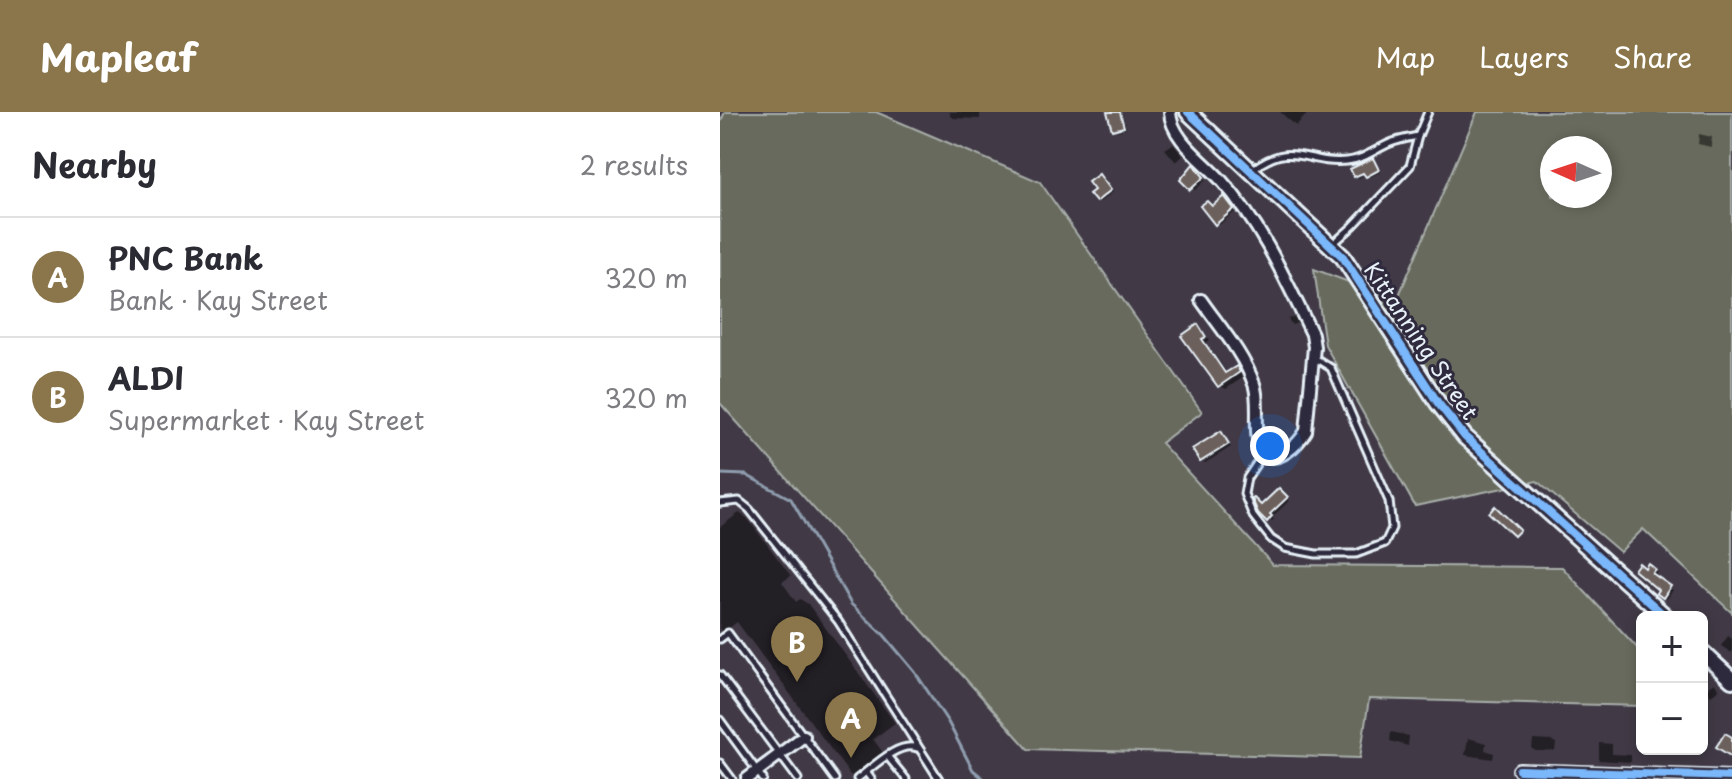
<!DOCTYPE html>
<html lang="en">
<head>
<meta charset="utf-8">
<style>
	:root { --surface:#fff; --page:#f7f7f7; --text:#2b2b33; --muted:#7c7c81; --line:#e1e1e2; --accent:#8a764a }
	body { margin:0; font-family:"Playpen Sans",sans-serif; background:var(--page); color:var(--text) }
	.controls { position:absolute; right:24px; bottom:24px; display:grid; overflow:hidden; border-radius:12px; box-shadow:0 4px 12px #0003 }
	.controls button { width:72px; height:72px; display:grid; place-items:center; padding:0; border:0; border-bottom:2px solid var(--line); background:var(--surface); color:var(--text); font:40px sans-serif }
	.compass { position:absolute; left:820px; top:24px; width:72px; height:72px; border-radius:50%; background:var(--surface); box-shadow:0 4px 12px #0003; rotate:273deg }
	.you { position:absolute; left:550px; top:334px; width:28px; height:28px; margin:-20px; border:6px solid #fff; border-radius:50%; background:#1a73e8; box-shadow:0 0 0 12px #1a73e833 }
	.badge { display:grid; place-items:center; width:52px; height:52px; border-radius:50%; background:var(--accent); color:#fff; font-size:26px; font-weight:700 }
	.pin { position:absolute; translate:-50% -66px; filter:drop-shadow(0 2px 4px #0008) }
	.pin::after { content:''; position:absolute; top:42px; width:28px; height:24px; background:inherit; clip-path:polygon(0 0,100% 0,50% 100%) }
	.list { margin:0; padding:0; list-style:none }
	h2 { display:flex; justify-content:space-between; align-items:center; height:104px; margin:0; padding:0 32px; font-size:34px }
	h2 small { font-size:26px; font-weight:400; color:var(--muted) }
	.list li { display:grid; grid-template-columns:52px 1fr auto; gap:24px; align-items:center; box-sizing:border-box; height:120px; padding:0 32px; border-top:2px solid var(--line) }
	.list b { display:block; font-size:30px; white-space:nowrap }
	.list p { margin:0; font-size:26px; white-space:nowrap; color:var(--muted) }
	.list em { font-size:26px; font-style:normal; color:var(--muted) }
	.map { position:relative; flex:none; width:1012px; height:667px; overflow:hidden }
	header { display:flex; align-items:center; gap:48px; box-sizing:border-box; height:112px; padding:0 40px; background:var(--accent); color:#fff }
	header strong { font-size:38px }
	nav { display:flex; gap:44px; margin-inline-start:auto; font-size:28px }
	main { display:flex }
	aside { flex:1; background:var(--surface) }
	.map>svg:first-child { display:block }
	.green { fill:#686b5d; stroke:#a8aeaa; stroke-width:2; fill-rule:evenodd }
	.shadow { fill:#0007 }
	.lines { fill:none; stroke-linecap:round; stroke-linejoin:round }
	.stream { stroke:#8f9daf; stroke-width:3 }
	.building { fill:#6c605b; stroke:#e8f1f8; stroke-width:2 }
	.lane-casing { stroke:#e8f1f8; stroke-width:11 }
	.street-casing { stroke:#e8f1f8; stroke-width:16 }
	.secondary-casing { stroke:#e8f1f8; stroke-width:20 }
	.lane { stroke:#2f2a3d; stroke-width:5 }
	.street { stroke:#2f2a3d; stroke-width:10 }
	.secondary { stroke:#2f2a3d; stroke-width:14 }
	.cycleway-casing { stroke:#2f2a3d; stroke-width:13 }
	.cycleway { stroke:#7ab7fb; stroke-width:8 }
	.labels { text-anchor:middle; stroke-width:6; stroke-linejoin:round; paint-order:stroke }
	.street-label { font-size:22px; fill:#e8f1f8; stroke:#2f2a3d }
</style>
</head>
<body>
<header>
<strong>Mapleaf</strong>
<nav><a>Map</a><a>Layers</a><a>Share</a></nav>
</header>
<main>
<aside>
<h2>Nearby<small>2 results</small></h2>
<ul class="list">
<li><span class="badge">A</span><div><b>PNC Bank</b><p>Bank · Kay Street</p></div><em>320 m</em></li>
<li><span class="badge">B</span><div><b>ALDI</b><p>Supermarket · Kay Street</p></div><em>320 m</em></li>
</ul>
</aside>
<div class="map">
<svg width="1012" height="667" viewBox="0 0 1012 667">
	<rect width="100%" height="100%" fill="#413a46"/>
	<filter id="ink" filterUnits="userSpaceOnUse"><feTurbulence type="fractalNoise" baseFrequency=".0125" numOctaves="2"/><feDisplacementMap in="SourceGraphic" scale="16" xChannelSelector="R" yChannelSelector="G"/><feConvolveMatrix kernelMatrix="1 2 1 2 8 2 1 2 1" color-interpolation-filters="sRGB"/></filter>
	<g filter="url(#ink)">
		<g class="green">
			<path d="M5,0H156L320,70L482,300L441,331L553,453L842,455L922,541V594L649,587L640,646L308,637L0,291V11Z"/>
			<path d="M757,0H1012V501L923,417L900,440L817,369L695,394L605,233L594,157L677,188ZM832,36H880V84H832Z"/>
		</g>
		<g class="shadow">
			<path d="M230,0H260V7L233,6L230,4Z"/>
			<path d="M395,0L402,1L406,16L398,19L394,17Z"/>
			<path d="M560,0H586L588,1L576,14Z"/>
			<path d="M979,22L992,25L991,35L978,32Z"/>
			<path d="M453,32L463,44L456,50L445,37Z"/>
			<path d="M652,49L661,60L650,65L646,62L639,66L636,64Z"/>
			<path d="M474,55L486,68L475,78L471,76Z"/>
			<path d="M379,64L393,80L380,90L377,88Z"/>
			<path d="M504,86L516,99L499,113L496,111L493,96Z"/>
			<path d="M575,205L577,211L572,213L568,207Z"/>
			<path d="M478,215L490,228L486,231L508,262L517,256L525,264L506,277L500,274L464,224Z"/>
			<path d="M501,322L511,335L485,351L481,349Z"/>
			<path d="M562,380L570,388L552,405L554,407L551,410L542,395Z"/>
			<path d="M19,401L27,406L71,464L62,470L76,490L80,487L88,492L175,611L153,627L167,646L137,667L130,663L17,510L0,523V415Z"/>
			<path d="M932,456L937,460L934,464L953,478L947,487L938,481L941,477L925,458Z"/>
			<path d="M1008,524L1012,527V541L1001,534Z"/>
			<path d="M994,571L999,577L991,583L986,577Z"/>
			<path d="M671,620L689,624L688,634L670,629Z"/>
			<path d="M748,626L766,631L765,638L774,641L773,647L745,643Z"/>
			<path d="M813,628L832,629L836,631L835,639H816L812,637Z"/>
			<path d="M879,631L892,632V642L911,643V650L879,648Z"/>
		</g>
		<g class="lines">
			<path class="stream" d="M0,362L26,363L71,387L131,492L164,523L195,560L228,610L253,658L264,667"/>
		</g>
		<g class="building">
			<path d="M387,0H400L404,15L392,18Z"/>
			<path d="M653,46L659,58L646,65L643,61L634,65L630,57Z"/>
			<path d="M473,52L484,65L470,78L460,68Z"/>
			<path d="M379,62L391,78L376,90L369,82L374,78L368,70Z"/>
			<path d="M504,84L514,97L495,113L480,94L487,89L492,94Z"/>
			<path d="M478,212L486,225L482,227L505,261L517,254L520,260L498,275L461,224Z"/>
			<path d="M501,319L509,332L480,350L472,337Z"/>
			<path d="M559,376L568,385L550,402L552,404L547,410L538,401L532,387L534,386L541,393Z"/>
			<path d="M775,394L800,418L794,424L769,401Z"/>
			<path d="M919,451L925,456L928,451L935,457L932,461L951,474L943,486L936,481L938,478L914,458Z"/>
			<path d="M1005,621L1012,625V645L996,635Z"/>
		</g>
		<g class="lines">
			<defs>
				<g id="lane">
					<path d="M533,57C574,27 585,53 627,49C642,48 655,38 668,32C677,28 687,26 698,24"/>
					<path d="M613,132L633,114L690,54L698,24L708,0"/>
					<path d="M543,342L527,366L524,382L533,404L551,427L565,436L596,442H636L665,431L672,416L669,389L611,256L595,246"/>
					<path d="M0,391L19,389L29,397L118,509L219,667"/>
					<path d="M0,527L8,521L115,667"/>
					<path d="M0,563L78,667"/>
					<path d="M0,608L43,667"/>
					<path d="M168,645L186,667"/>
					<path d="M0,651L12,667"/>
					<path d="M146,660L151,667"/>
					<path d="M137,667C152,656 178,629 197,636"/>
				</g>
				<g id="street">
					<path d="M450,0C451,27 484,49 501,68C541,112 566,168 592,222L594,235L586,319C579,331 556,356 542,339C532,324 541,290 534,272C523,241 499,214 481,188"/>
					<path d="M799,658L1012,665"/>
					<path d="M27,667L84,624"/>
				</g>
				<g id="secondary">
					<path d="M468,0L623,145L718,291L745,325L946,505"/>
					<path d="M982,540L1012,568"/>
				</g>
			</defs>
			<use href="#lane" class="lane-casing"/>
			<use href="#street" class="street-casing"/>
			<use href="#secondary" class="secondary-casing"/>
			<use href="#lane" class="lane"/>
			<use href="#street" class="street"/>
			<use href="#secondary" class="secondary"/>
			<defs>
				<g id="cycleway">
					<path d="M468,0L623,145L718,291L745,325L946,505"/>
					<path d="M799,658L1012,665"/>
				</g>
			</defs>
			<use href="#cycleway" class="cycleway-casing"/>
			<use href="#cycleway" class="cycleway"/>
		</g>
	</g>
	<g class="labels">
		<g class="street-label">
			<text transform="translate(701 229) rotate(56)" y="8">Kittanning Street</text>
		</g>
	</g>
</svg>
<div class="controls">
<button>+</button>
<button>−</button>
</div>
<svg class="compass" viewBox="-18 -18 36 36"><path d="M0-13l5 13h-10z" fill="#e53935"/><path d="M0 13l5-13h-10z" fill="#7c7c81"/></svg>
<div class="you"></div>
<div class="pin badge" style="left:131px;top:646px">A</div>
<div class="pin badge" style="left:77px;top:570px">B</div>
</div>
</main>
</body>
</html>
